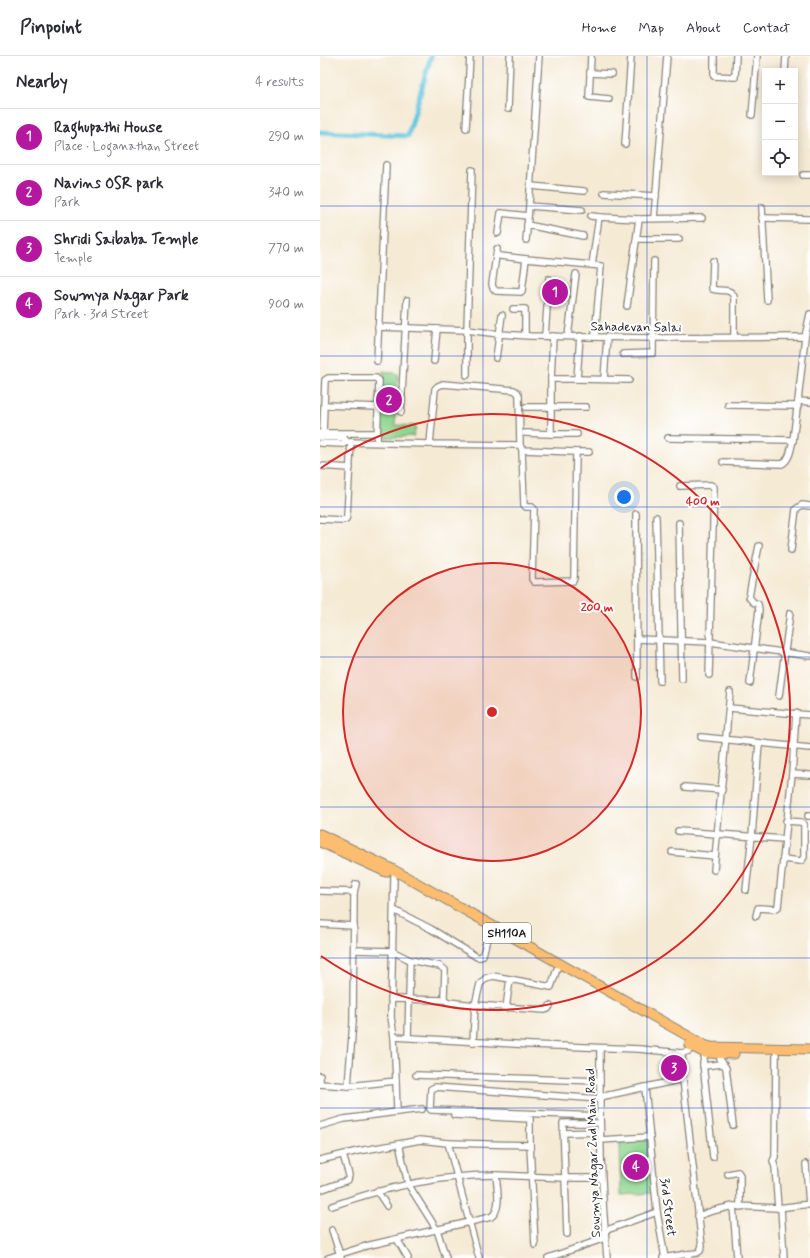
<!DOCTYPE html>
<html lang="en">
<head>
<meta charset="utf-8">
<style>
	:root { --surface:#fff; --page:#f7f7f7; --text:#2b2b33; --muted:#7c7c81; --line:#e1e1e2; --accent:#b5179e }
	body { margin:0; font-family:Mynerve,sans-serif; background:var(--page); color:var(--text) }
	.controls { position:absolute; right:12px; top:12px; display:grid; overflow:hidden; border-radius:0px; box-shadow:0 2px 10px #0003 }
	.controls button { width:36px; height:36px; display:grid; place-items:center; padding:0; border:0; border-bottom:1px solid var(--line); background:var(--surface); color:var(--text); font:20px sans-serif }
	.you { position:absolute; left:304px; top:441px; width:14px; height:14px; margin:-10px; border:3px solid #fff; border-radius:50%; background:#1a73e8; box-shadow:0 0 0 6px #1a73e833 }
	.badge { display:grid; place-items:center; width:26px; height:26px; border-radius:50%; background:var(--accent); color:#fff; font-size:13px; font-weight:700 }
	.pin { position:absolute; translate:-50% -50%; border:2px solid #fff; box-shadow:0 1px 4px #0006 }
	.list { margin:0; padding:0; list-style:none }
	h2 { display:flex; justify-content:space-between; align-items:center; height:52px; margin:0; padding:0 16px; font-size:17px }
	h2 small { font-size:13px; font-weight:400; color:var(--muted) }
	.list li { display:grid; grid-template-columns:26px 1fr auto; gap:12px; align-items:center; box-sizing:border-box; height:56px; padding:0 16px; border-top:1px solid var(--line) }
	.list b { display:block; font-size:15px; white-space:nowrap }
	.list p { margin:0; font-size:13px; white-space:nowrap; color:var(--muted) }
	.list em { font-size:13px; font-style:normal; color:var(--muted) }
	.icon { flex:none; width:22px; height:22px; fill:none; stroke:currentColor; stroke-width:2; stroke-linecap:round; stroke-linejoin:round }
	.map { position:relative; flex:none; width:490px; height:1202px; overflow:hidden }
	header { display:flex; align-items:center; gap:24px; box-sizing:border-box; height:56px; padding:0 20px; background:var(--surface); border-bottom:1px solid var(--line) }
	header strong { font-size:19px }
	nav { display:flex; gap:22px; margin-inline-start:auto; font-size:14px }
	main { display:flex }
	aside { flex:1; background:var(--surface) }
	.map>svg:first-child { display:block }
	.green { fill:#8ed58f; stroke:#557856 }
	.lines { fill:none; stroke-linecap:round; stroke-linejoin:round }
	.canal { stroke:#60c5dd; stroke-width:5 }
	.minor-casing { stroke:#888378; stroke-width:8 }
	.primary-casing { stroke:#888378; stroke-width:11 }
	.minor { stroke:#fff; stroke-width:5.5 }
	.primary { stroke:#fcbd6f; stroke-width:9 }
	.grid { fill:none; stroke:#1d4ed8; stroke-width:1; stroke-opacity:0.55 }
	.ring { fill:none; stroke:#d62828; stroke-width:2 }
	.labels { text-anchor:middle; stroke-width:4; stroke-linejoin:round; paint-order:stroke }
	.shield { fill:#fff; stroke:#606060; stroke-width:1 }
	.shield-label { font-size:12px; font-weight:bold; fill:#1c1c1c }
	.street-label { font-size:13px; fill:#1c1c1c; stroke:#fff }
	.centre { fill:#d62828; stroke:#fff; stroke-width:2 }
	.ring-label { font-size:12px; text-anchor:middle; font-weight:bold; fill:#d62828; stroke:#fff; stroke-width:4; stroke-linejoin:round; paint-order:stroke }
</style>
</head>
<body>
<header>
<strong>Pinpoint</strong>
<nav><a>Home</a><a>Map</a><a>About</a><a>Contact</a></nav>
</header>
<main>
<aside>
<h2>Nearby<small>4 results</small></h2>
<ul class="list">
<li><span class="badge">1</span><div><b>Raghupathi House</b><p>Place · Loganathan Street</p></div><em>290 m</em></li>
<li><span class="badge">2</span><div><b>Navins OSR park</b><p>Park</p></div><em>340 m</em></li>
<li><span class="badge">3</span><div><b>Shridi Saibaba Temple</b><p>Temple</p></div><em>770 m</em></li>
<li><span class="badge">4</span><div><b>Sowmya Nagar Park</b><p>Park · 3rd Street</p></div><em>900 m</em></li>
</ul>
</aside>
<div class="map">
<svg width="490" height="1202" viewBox="0 0 490 1202">
	<rect width="100%" height="100%" fill="#fff"/>
	<filter id="ink" filterUnits="userSpaceOnUse"><feTurbulence type="fractalNoise" baseFrequency=".025" numOctaves="2"/><feDisplacementMap in="SourceGraphic" scale="8" xChannelSelector="R" yChannelSelector="G"/><feConvolveMatrix kernelMatrix="1 2 1 2 8 2 1 2 1" color-interpolation-filters="sRGB"/></filter>
	<filter id="wash" filterUnits="userSpaceOnUse"><feTurbulence type="fractalNoise" baseFrequency=".012" numOctaves="4" result="noise"/><feDisplacementMap in="SourceGraphic" scale="16" xChannelSelector="R" yChannelSelector="G"/><feGaussianBlur stdDeviation="0.9" result="paint"/><feColorMatrix in="noise" values="0 0 0 0 0 0 0 0 0 0 0 0 0 0 0 0 0 1.4 0 .05"/><feComposite in="paint" operator="in"/></filter>
	<g filter="url(#wash)">
		<rect width="100%" height="100%" fill="#f5ead4"/>
		<g class="green">
			<path d="M63,315L78,318L75,369L96,370L94,380L61,382Z"/>
			<path d="M328,1084L333,1137L301,1139L300,1085Z"/>
		</g>
		<g class="lines">
			<path class="canal" d="M0,76L88,80L111,0"/>
		</g>
	</g>
	<g filter="url(#ink)">
		<g class="lines">
			<defs>
				<g id="minor">
					<path d="M271,0L269,41L289,43"/>
					<path d="M394,0V20L415,21L416,0"/>
					<path d="M465,15L466,0"/>
					<path d="M270,17L292,18"/>
					<path d="M188,53L190,0"/>
					<path d="M432,59L437,0"/>
					<path d="M146,72L150,0"/>
					<path d="M305,88L311,0"/>
					<path d="M483,119H490"/>
					<path d="M211,130L264,135"/>
					<path d="M284,137L336,140"/>
					<path d="M209,150L262,154"/>
					<path d="M442,151L447,244"/>
					<path d="M271,160L279,161"/>
					<path d="M334,162L347,0"/>
					<path d="M442,162L490,163"/>
					<path d="M207,169L263,180"/>
					<path d="M178,177L181,157L208,160"/>
					<path d="M317,183H359"/>
					<path d="M206,184L209,150L219,0"/>
					<path d="M177,193L172,228L173,232L176,235L201,236L202,235L206,203L272,209L279,161L319,163L382,162"/>
					<path d="M180,200L206,203"/>
					<path d="M393,205L392,233C400,236 411,231 414,241V281"/>
					<path d="M272,209L281,210L275,280"/>
					<path d="M307,250L319,163"/>
					<path d="M193,253H205V279"/>
					<path d="M490,258L485,281L478,345L490,346"/>
					<path d="M58,271L147,274L179,278L210,280L333,282L485,281"/>
					<path d="M225,280L229,223"/>
					<path d="M233,280L231,323V378H257"/>
					<path d="M248,280L256,218"/>
					<path d="M303,298L333,297L334,205"/>
					<path d="M176,302L182,259"/>
					<path d="M57,305L66,109"/>
					<path d="M114,305L117,273"/>
					<path d="M147,319V274L152,114"/>
					<path d="M231,323H257L260,280"/>
					<path d="M257,323L309,324"/>
					<path d="M284,323L287,281"/>
					<path d="M5,349L58,351"/>
					<path d="M408,349L478,350"/>
					<path d="M206,351H266"/>
					<path d="M81,356L87,244"/>
					<path d="M0,377H57"/>
					<path d="M3,377L5,324L8,322H56L59,325L57,386"/>
					<path d="M205,377L231,378"/>
					<path d="M0,381L24,382L27,386"/>
					<path d="M348,382L473,384L478,345"/>
					<path d="M0,387L23,388L27,386L110,388"/>
					<path d="M200,389L110,388L115,333L118,330L123,328L194,334L197,336L199,339L200,389L202,394L256,396L254,522L253,525L214,526L212,523L214,453L212,451H206L204,449L202,394"/>
					<path d="M256,396H269"/>
					<path d="M403,406L462,408C470,404 471,392 473,384"/>
					<path d="M0,410L30,412"/>
					<path d="M360,430L391,429L394,431L389,619"/>
					<path d="M316,458L317,621"/>
					<path d="M336,461L340,625"/>
					<path d="M0,463L23,464L26,463L27,460L31,386"/>
					<path d="M359,467L362,623"/>
					<path d="M471,494L476,453L482,449L490,450"/>
					<path d="M317,583L390,586L490,600"/>
					<path d="M430,627L439,554L438,548L433,546L429,541L432,524L439,490"/>
					<path d="M459,640L470,557"/>
					<path d="M409,652L490,659"/>
					<path d="M381,681L490,692"/>
					<path d="M472,718L490,719"/>
					<path d="M365,731L402,734"/>
					<path d="M488,760H490"/>
					<path d="M358,775L464,783"/>
					<path d="M352,796L395,800"/>
					<path d="M463,803L480,805L482,804L484,801V768L481,766L466,765"/>
					<path d="M394,814L410,636"/>
					<path d="M426,834L432,780L439,687"/>
					<path d="M0,835L34,836"/>
					<path d="M74,854L111,873L157,901H161L163,899L169,874"/>
					<path d="M436,860L438,852L455,853L458,851L472,718L476,657"/>
					<path d="M0,868L34,870"/>
					<path d="M34,894L72,895L90,904L120,910L125,914L124,941L125,944L128,946L155,949L225,954L228,953L230,950"/>
					<path d="M71,943L125,944"/>
					<path d="M186,952L190,923L231,931L237,913"/>
					<path d="M74,981L211,989L319,993L362,997L369,995L373,989"/>
					<path d="M88,981L90,904"/>
					<path d="M153,986L155,949L160,928L166,922L173,920L190,923"/>
					<path d="M280,992C279,1062 281,1132 287,1202"/>
					<path d="M362,997L363,1023L382,1190L380,1195L377,1197L367,1198L368,1202"/>
					<path d="M385,997L383,1007L393,1101"/>
					<path d="M400,998V1003L406,1012L413,1069"/>
					<path d="M456,999L455,1101L453,1105L455,1111L458,1152"/>
					<path d="M383,1010L402,1008"/>
					<path d="M96,1019L280,1025"/>
					<path d="M0,1020V1028"/>
					<path d="M0,1028L28,1030L76,1025L74,981L71,961L74,820L75,814"/>
					<path d="M28,1030L33,966L34,836L36,828"/>
					<path d="M325,1031L337,1156L345,1202"/>
					<path d="M280,1041L363,1023"/>
					<path d="M77,1056L102,1053"/>
					<path d="M134,1059L210,1063V1089L215,1189"/>
					<path d="M280,1060L111,1054L110,1053L111,1033L115,1031L280,1043"/>
					<path d="M243,1067L245,1122H281"/>
					<path d="M246,1067H279"/>
					<path d="M0,1070L24,1063L77,1056L76,1025"/>
					<path d="M243,1077L280,1076"/>
					<path d="M280,1084L330,1081"/>
					<path d="M128,1087L210,1089"/>
					<path d="M79,1088L100,1084L128,1087L159,1202"/>
					<path d="M0,1104L38,1095L79,1088L88,1128L117,1174L126,1202"/>
					<path d="M486,1108L489,1149"/>
					<path d="M408,1118L418,1116L420,1119V1151"/>
					<path d="M0,1134L28,1124L29,1119L23,1099"/>
					<path d="M57,1135L67,1150"/>
					<path d="M12,1150C65,1131 120,1119 176,1119"/>
					<path d="M413,1150L417,1202"/>
					<path d="M461,1152L464,1202"/>
					<path d="M378,1160L392,1155L413,1150L458,1152L490,1148"/>
					<path d="M12,1174L21,1202"/>
					<path d="M284,1175L337,1156"/>
					<path d="M77,1183L88,1202"/>
					<path d="M8,1202L46,1190L171,1161C182,1153 177,1132 176,1119L245,1122L247,1178"/>
					<path d="M228,1202L285,1182"/>
					<path d="M343,1202L367,1198"/>
				</g>
				<g id="primary">
					<path d="M0,778L72,813L384,989L391,991L490,993"/>
					<path d="M0,786L66,816"/>
					<path d="M369,989L385,997L414,998"/>
				</g>
			</defs>
			<use href="#minor" class="minor-casing"/>
			<use href="#primary" class="primary-casing"/>
			<use href="#minor" class="minor"/>
			<use href="#primary" class="primary"/>
		</g>
	</g>
	<path class="grid" d="M163,0V1202M327,0V1202M0,150H490M0,300H490M0,451H490M0,601H490M0,751H490M0,902H490M0,1052H490"/>
	<circle cx="172" cy="656" r="149" fill="#d62828" fill-opacity=".12"/>
	<g class="ring">
		<circle cx="172" cy="656" r="149"/>
		<path d="M1 412A298 298 0 1 1 1 900"/>
	</g>
	<g class="labels">
		<rect class="shield" x="163" y="867" width="48" height="20" rx="3"/>
		<g class="shield-label">
			<text x="187" y="881">SH110A</text>
		</g>
		<g class="street-label">
			<text transform="translate(316 270) rotate(1)" y="5">Sahadevan Salai</text>
			<text transform="translate(272 1097) rotate(-92)" y="5">Sowmya Nagar 2nd Main Road</text>
			<text transform="translate(349 1151) rotate(83)" y="5">3rd Street</text>
		</g>
	</g>
	<circle cx="172" cy="656" r="6" class="centre"/>
	<g class="ring-label">
		<text x="383" y="449">400 m</text>
		<text x="277" y="555">200 m</text>
	</g>
</svg>
<div class="controls">
<button>+</button>
<button>−</button>
<button><svg class="icon" aria-label="locate" viewBox="0 0 24 24"><circle cx="12" cy="12" r="6"/><path d="M12 2v4M12 18v4M2 12h4M18 12h4"/></svg></button>
</div>
<div class="you"></div>
<div class="pin badge" style="left:235px;top:236px">1</div>
<div class="pin badge" style="left:69px;top:344px">2</div>
<div class="pin badge" style="left:354px;top:1012px">3</div>
<div class="pin badge" style="left:316px;top:1111px">4</div>
</div>
</main>
</body>
</html>
